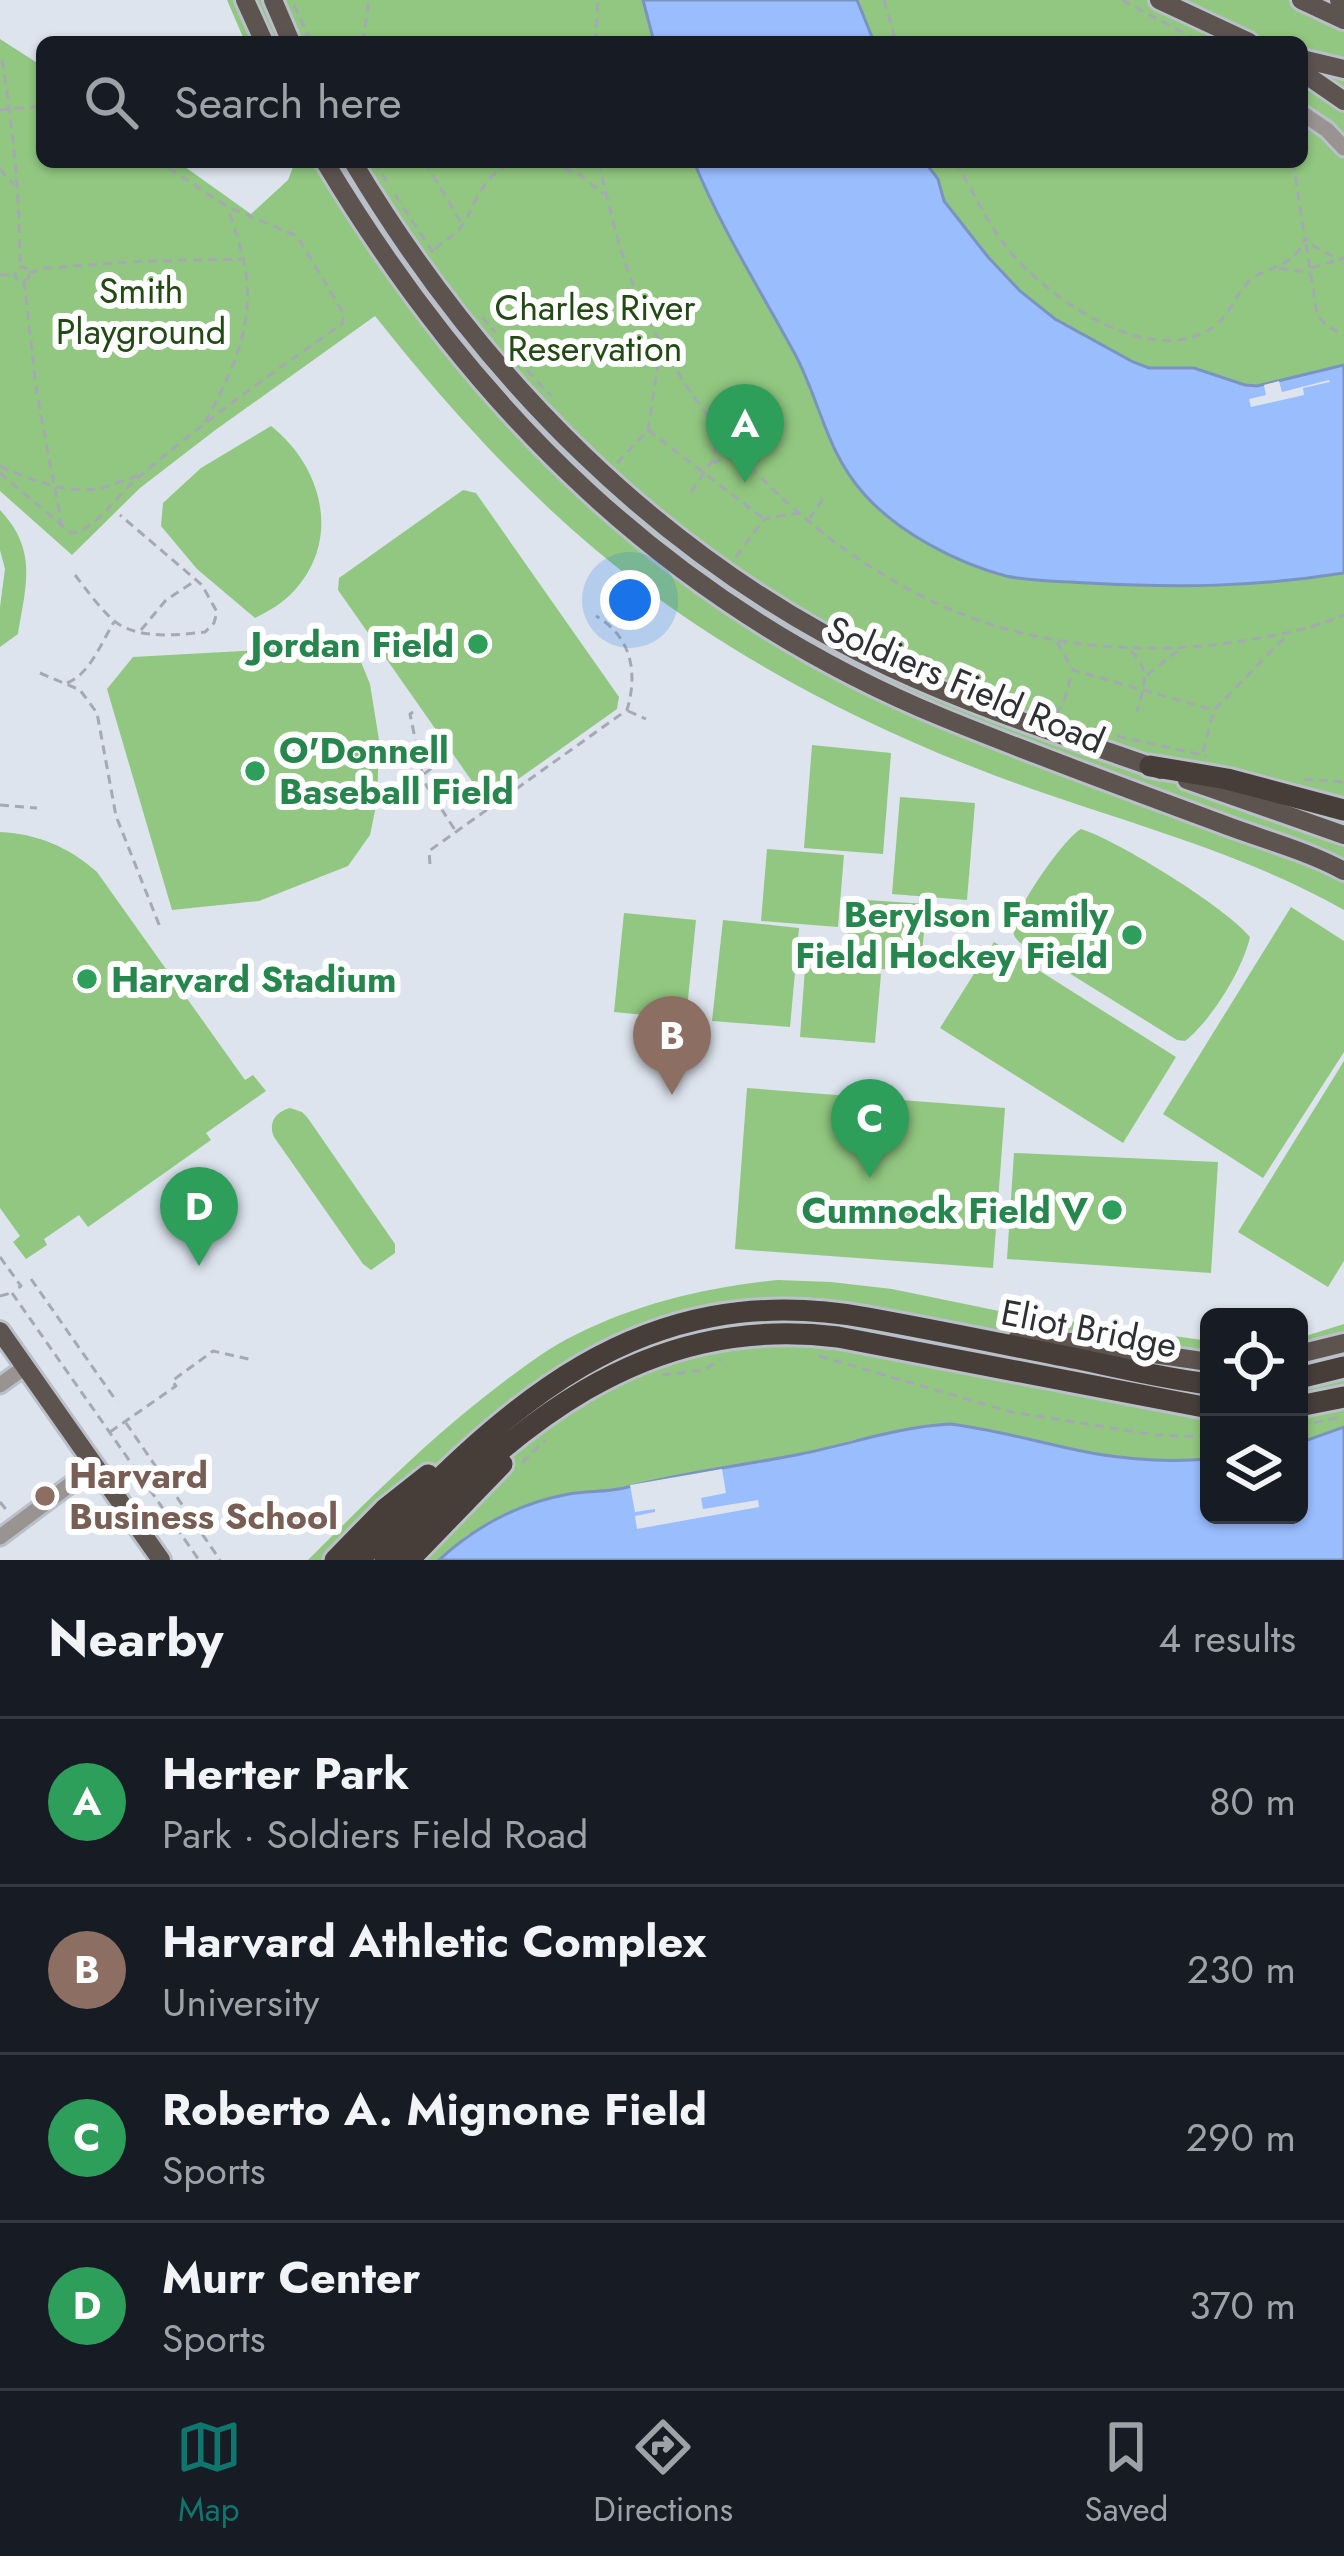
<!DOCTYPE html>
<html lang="en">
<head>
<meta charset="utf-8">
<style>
	:root { --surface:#171b24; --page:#20242c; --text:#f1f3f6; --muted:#9ea1a6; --line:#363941; --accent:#0f766e }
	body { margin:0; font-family:Jost,sans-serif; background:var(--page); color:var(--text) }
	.controls { position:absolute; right:36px; bottom:36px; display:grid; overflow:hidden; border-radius:18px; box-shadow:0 3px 9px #0004 }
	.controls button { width:108px; height:108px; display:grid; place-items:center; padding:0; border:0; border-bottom:3px solid var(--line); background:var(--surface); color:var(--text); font:60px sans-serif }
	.you { position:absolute; left:630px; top:600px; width:42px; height:42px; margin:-30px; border:9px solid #fff; border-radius:50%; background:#1a73e8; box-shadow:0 0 0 18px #1a73e833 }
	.badge { display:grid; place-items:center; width:78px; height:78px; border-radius:50%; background:var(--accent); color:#fff; font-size:39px; font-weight:700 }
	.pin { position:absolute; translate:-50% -99px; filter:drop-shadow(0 3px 6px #0008) }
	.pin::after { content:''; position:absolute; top:63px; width:42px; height:36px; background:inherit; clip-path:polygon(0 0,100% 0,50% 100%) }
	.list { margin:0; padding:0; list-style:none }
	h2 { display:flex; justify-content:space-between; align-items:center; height:156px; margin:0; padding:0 48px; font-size:51px }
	h2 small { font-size:39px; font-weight:400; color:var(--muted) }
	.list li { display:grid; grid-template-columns:78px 1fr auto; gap:36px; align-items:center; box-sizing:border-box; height:168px; padding:0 48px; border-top:3px solid var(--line) }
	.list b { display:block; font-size:45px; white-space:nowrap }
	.list p { margin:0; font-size:39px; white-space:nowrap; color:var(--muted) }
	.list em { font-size:39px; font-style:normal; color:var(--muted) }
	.icon { flex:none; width:66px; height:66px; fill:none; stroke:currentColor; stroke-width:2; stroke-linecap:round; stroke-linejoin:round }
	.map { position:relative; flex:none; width:1344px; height:1560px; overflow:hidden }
	.search { position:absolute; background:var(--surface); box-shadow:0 3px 9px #0004; left:36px; right:36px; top:36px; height:132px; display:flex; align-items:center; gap:30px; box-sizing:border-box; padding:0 42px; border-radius:18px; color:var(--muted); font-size:45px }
	.sheet { height:828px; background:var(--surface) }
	nav { display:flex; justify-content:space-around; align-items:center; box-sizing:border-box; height:168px; border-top:3px solid var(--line); background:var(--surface); font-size:33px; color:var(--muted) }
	nav a { display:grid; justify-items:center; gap:6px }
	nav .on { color:var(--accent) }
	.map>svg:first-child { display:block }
	.green { fill:#91c780 }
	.water { fill:#9abdfe; stroke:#7a93c1; stroke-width:3 }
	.pier { fill:#dde4ee }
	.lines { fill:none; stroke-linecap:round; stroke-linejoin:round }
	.minor-casing { stroke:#bac0c9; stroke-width:21 }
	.major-casing { stroke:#bac0c9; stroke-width:24 }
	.highway-casing { stroke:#bac0c9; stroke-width:27 }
	.path { stroke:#a5aab2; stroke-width:3; stroke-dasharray:9 6; stroke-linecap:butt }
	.minor { stroke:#999492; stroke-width:15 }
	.major { stroke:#5d5450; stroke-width:18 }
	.highway { stroke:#473e39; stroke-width:21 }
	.leisure-dot { fill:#2e9e5b; stroke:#fff; stroke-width:4.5 }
	.education-dot { fill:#8d6e63; stroke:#fff; stroke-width:4.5 }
	.labels { text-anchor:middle; stroke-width:12; stroke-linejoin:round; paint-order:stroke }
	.park-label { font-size:36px; fill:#234a14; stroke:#fff }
	.leisure-label { font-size:36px; font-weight:bold; fill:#27864d; stroke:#fff; text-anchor:end }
	.street-label { font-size:36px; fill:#2e3034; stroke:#fff }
	.education-label { font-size:36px; font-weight:bold; fill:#785e54; stroke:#fff; text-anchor:start }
</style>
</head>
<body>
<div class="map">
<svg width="1344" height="1560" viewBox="0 0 1344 1560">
	<rect width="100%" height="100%" fill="#dde4ee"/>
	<g class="green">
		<path d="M227,0H643L654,42H245Z"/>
		<path d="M857,0H1344V365L1257,386L1245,385L1194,368H1149L1133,362L1055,319L1020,291L988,257L944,201L938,179L925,162H1302V42H874Z"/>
		<path d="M0,39L42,66V162H178L251,214L288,180L295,162H694C723,232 761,291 796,356C821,404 826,452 865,495C897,530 960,564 1006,576C1033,582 1061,581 1088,583C1179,588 1254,587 1344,573V910C1234,848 1113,820 996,776C869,728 744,664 636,582C538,508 452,413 375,316L214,431L140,488L72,555L0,491Z"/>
		<path d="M271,426C322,466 342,539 294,591C283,603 269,611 255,618L197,569L161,526L163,503L201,468Z"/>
		<path d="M463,490L476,493L619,697L617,709L493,797L481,794L338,590L339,578Z"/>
		<path d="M0,510C38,550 26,586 18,634L0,647V607L5,569L0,550Z"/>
		<path d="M354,645L370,684L379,740L377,801L370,835L348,866L259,901L172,910L107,689L133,657Z"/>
		<path d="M812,745L891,753L883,854L804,848Z"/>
		<path d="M900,797L975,803L967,900L892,894Z"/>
		<path d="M1081,829C1117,840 1227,908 1250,937C1243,969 1211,1021 1185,1041L1177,1040L1019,942C1017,939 1014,937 1014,934C1009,916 1064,838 1081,829Z"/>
		<path d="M0,832C38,834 69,847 97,872L245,1080L253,1075L266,1091L206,1133L211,1140L88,1227L79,1215L44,1239L47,1245L26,1259L13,1242L20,1236L0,1208Z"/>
		<path d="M767,849L844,855L838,927L761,921Z"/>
		<path d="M851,899L927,904L920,971L844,967Z"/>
		<path d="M1291,907L1344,941V1052L1263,1178L1163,1114Z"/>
		<path d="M624,913L696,920L686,1019L614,1012Z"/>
		<path d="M723,920L799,928L790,1027L712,1021Z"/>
		<path d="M994,942L1176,1057L1123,1143L940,1028Z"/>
		<path d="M805,968L881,974L875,1043L800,1037Z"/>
		<path d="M1344,1061V1261L1328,1287L1238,1232Z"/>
		<path d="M747,1088L1005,1108L993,1268L735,1249Z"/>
		<path d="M290,1108L302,1112L307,1117L395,1244V1253L371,1270L363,1264L274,1137C268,1123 275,1112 290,1108Z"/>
		<path d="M1014,1153L1218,1162L1211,1273L1007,1259Z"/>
		<path d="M778,1280L831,1282L892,1289L999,1311L1209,1341V1459L1162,1460L1103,1455L976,1427L925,1425L853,1440L804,1454L625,1488L545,1500L500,1516L466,1536L439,1560H308C371,1497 434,1434 506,1380C528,1364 550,1347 575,1335C639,1303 707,1287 778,1280Z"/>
		<path d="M1344,1324V1427L1299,1443V1338Z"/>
	</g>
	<g class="water">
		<path d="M643,0H857L874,42H654Z"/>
		<path d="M694,162H925L938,179L944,201L988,257L1020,291L1055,319L1133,362L1149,368H1194L1245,385L1257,386L1344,365V573C1254,587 1179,588 1088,583C1062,581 1033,582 1006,576C957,563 899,533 865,495C826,452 821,404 796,356C761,291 723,232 694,162Z"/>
		<path d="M950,1424C1000,1430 1047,1445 1097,1454C1133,1460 1172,1462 1209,1459V1515H1299V1443L1344,1427V1560H439C476,1526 519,1503 569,1494C587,1491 607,1492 624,1488C680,1473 739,1466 796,1455C848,1445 897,1427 950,1424Z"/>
	</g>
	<g class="pier">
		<path d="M1329,380L1330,382L1303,388L1304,395L1251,407L1249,399L1266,395L1264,385L1279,381L1282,392Z"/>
		<path d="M722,1469L726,1493L701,1498L703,1509L758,1500L759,1507L637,1529L635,1516L655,1512V1509L635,1512L630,1485Z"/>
	</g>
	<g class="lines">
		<defs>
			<g id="minor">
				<path d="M1302,113L1327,130L1344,148"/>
				<path d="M0,1385L25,1367"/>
				<path d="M0,1537L95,1466"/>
			</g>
			<g id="major">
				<path d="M245,0L264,42"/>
				<path d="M273,0L291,42"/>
				<path d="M1159,0L1249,42"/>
				<path d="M1301,0L1344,20"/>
				<path d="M1339,0L1344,1"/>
				<path d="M1302,59L1344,69"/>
				<path d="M1302,72L1344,101"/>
				<path d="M325,162C475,412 671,606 944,718C1037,756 1131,790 1225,825C1265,840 1307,851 1344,871"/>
				<path d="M353,162C481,376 661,560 889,667C977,708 1070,738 1161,770"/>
				<path d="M1187,780L1344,835"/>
				<path d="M0,1331L161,1560"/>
				<path d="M1017,1339L1070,1342L1209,1362"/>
				<path d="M1299,1354L1344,1343"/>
			</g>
			<g id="highway">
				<path d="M1150,766L1227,779L1344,810"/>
				<path d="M1299,1378L1344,1367"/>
				<path d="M1299,1406L1344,1397"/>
				<path d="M335,1560L385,1509L428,1475"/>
				<path d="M359,1560C506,1407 637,1276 868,1318C940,1331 1012,1346 1083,1360C1125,1369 1167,1379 1209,1384"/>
				<path d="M385,1560C513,1428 640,1313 838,1337L1209,1408"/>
				<path d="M409,1560L502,1464"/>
			</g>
		</defs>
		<use href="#minor" class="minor-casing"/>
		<use href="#major" class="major-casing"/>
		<use href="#highway" class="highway-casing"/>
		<g class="path">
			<path d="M884,0L896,42"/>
			<path d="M1122,0L1201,42"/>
			<path d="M294,5L311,42"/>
			<path d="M363,42L369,0"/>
			<path d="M595,42L598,0"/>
			<path d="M2,60C13,127 20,199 20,267"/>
			<path d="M0,110L42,106"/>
			<path d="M374,162L387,182"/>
			<path d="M425,162L462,224"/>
			<path d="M501,162H526"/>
			<path d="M550,162L580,175L604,194"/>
			<path d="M599,162C607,198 615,234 627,268C683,429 839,581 1003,628C1074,648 1147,653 1220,644C1263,638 1303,632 1344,615"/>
			<path d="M956,162C973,191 987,223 1008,249C1048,299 1154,373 1216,325C1229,314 1233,301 1243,288C1261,263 1293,273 1305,238L1315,247L1340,260"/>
			<path d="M1293,162L1304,234"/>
			<path d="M0,169L14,185"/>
			<path d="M395,195L433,252"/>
			<path d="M1306,244L1317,315L1327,326L1344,335"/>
			<path d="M435,249C444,241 458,233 464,223C478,198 483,176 512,163"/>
			<circle cx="22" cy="274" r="7"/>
			<path d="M1279,268L1310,273"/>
			<path d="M1311,268L1344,258"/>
			<path d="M29,273L46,268L146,261L241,259"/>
			<path d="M0,275L15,274"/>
			<path d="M24,281L37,395L62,527"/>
			<path d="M482,317L496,333"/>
			<path d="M517,359L551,396"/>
			<path d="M205,422C230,378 254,327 246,274C243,252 235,230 228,209"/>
			<path d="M648,430L764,519"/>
			<path d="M617,463L648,430L661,344"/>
			<path d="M713,463L727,457L743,461"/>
			<path d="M0,466C32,480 69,496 105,487C117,483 130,478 142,474"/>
			<path d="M0,473L71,533C96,530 114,499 133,482C199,425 270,374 342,324L344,314L297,236L228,207L159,162"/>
			<path d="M691,492L714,458L717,431"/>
			<path d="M809,519L823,499L827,502"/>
			<path d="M736,557L764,519L798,513"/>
			<path d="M75,575C86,589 105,616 120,625C144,639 179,635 205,632L214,623L217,612L202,585L120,515"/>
			<path d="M141,630L166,600L195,581"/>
			<path d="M1057,642L1073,670L1214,710L1288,634"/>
			<path d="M1131,651C1152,669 1143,688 1137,712"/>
			<path d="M40,673L80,690L97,713L116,816L160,927"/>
			<path d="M1147,675L1177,651"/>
			<path d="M67,683C90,674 101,643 114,622"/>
			<path d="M628,711L646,719"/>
			<path d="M413,712L410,714L424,782L455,830"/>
			<path d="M1056,714L1064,702L1072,673"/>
			<path d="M1117,736L1207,756"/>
			<path d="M1203,752L1214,710"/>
			<path d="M424,774L451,754"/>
			<path d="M1304,779L1344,782"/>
			<path d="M0,805L37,808"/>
			<path d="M430,864L429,851L627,710C638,673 632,637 596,616"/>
			<path d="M0,1257L21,1286L14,1291"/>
			<path d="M31,1279L117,1402"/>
			<path d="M12,1293L199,1560"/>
			<path d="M0,1296L11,1293"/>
			<path d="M819,1356L1011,1412L1156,1435L1209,1437"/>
			<path d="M662,1375L704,1370L721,1359"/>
			<path d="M126,1423L220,1560"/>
			<path d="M1299,1426L1342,1417"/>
			<path d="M110,1432L176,1386L172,1381L213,1351L253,1360"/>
			<path d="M522,1463L545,1440"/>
			<path d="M0,1502L8,1512"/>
		</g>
		<use href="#minor" class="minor"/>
		<use href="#major" class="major"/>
		<use href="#highway" class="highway"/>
	</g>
	<g class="leisure-dot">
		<circle cx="478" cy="644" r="12"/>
		<circle cx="255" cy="771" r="12"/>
		<circle cx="1132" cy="935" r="12"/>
		<circle cx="87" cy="979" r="12"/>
		<circle cx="1112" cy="1210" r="12"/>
	</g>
	<circle class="education-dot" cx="45" cy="1496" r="12"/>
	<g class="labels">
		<g class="park-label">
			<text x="141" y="303">Smith<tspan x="141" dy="41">Playground</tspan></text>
			<text x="595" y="320">Charles River<tspan x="595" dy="41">Reservation</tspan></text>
		</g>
		<g class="leisure-label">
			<text x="454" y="657">Jordan Field</text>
			<text x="279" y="763" text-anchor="start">O'Donnell<tspan x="279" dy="41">Baseball Field</tspan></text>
			<text x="1108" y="927">Berylson Family<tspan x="1108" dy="41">Field Hockey Field</tspan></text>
			<text x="111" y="992" text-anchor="start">Harvard Stadium</text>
			<text x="1088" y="1223">Cumnock Field V</text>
		</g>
		<g class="street-label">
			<text transform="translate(966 684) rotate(23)" y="13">Soldiers Field Road</text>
			<text transform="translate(1089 1328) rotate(11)" y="13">Eliot Bridge</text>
		</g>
		<g class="education-label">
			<text x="69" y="1488">Harvard<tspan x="69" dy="41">Business School</tspan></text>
		</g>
	</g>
</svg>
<div class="controls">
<button><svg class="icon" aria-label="locate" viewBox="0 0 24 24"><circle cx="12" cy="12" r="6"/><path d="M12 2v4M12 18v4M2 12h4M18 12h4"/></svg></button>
<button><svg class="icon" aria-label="layers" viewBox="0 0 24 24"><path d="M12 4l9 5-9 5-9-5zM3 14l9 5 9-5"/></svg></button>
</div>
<div class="you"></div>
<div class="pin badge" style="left:745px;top:483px;background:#2e9e5b">A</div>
<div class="pin badge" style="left:672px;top:1095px;background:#8d6e63">B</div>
<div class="pin badge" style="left:870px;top:1178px;background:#2e9e5b">C</div>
<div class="pin badge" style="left:199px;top:1266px;background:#2e9e5b">D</div>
<div class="search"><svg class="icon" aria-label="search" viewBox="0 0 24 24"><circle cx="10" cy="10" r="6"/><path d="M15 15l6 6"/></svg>Search here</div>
</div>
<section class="sheet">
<h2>Nearby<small>4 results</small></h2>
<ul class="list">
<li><span class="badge" style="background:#2e9e5b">A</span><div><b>Herter Park</b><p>Park · Soldiers Field Road</p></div><em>80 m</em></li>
<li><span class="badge" style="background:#8d6e63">B</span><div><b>Harvard Athletic Complex</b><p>University</p></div><em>230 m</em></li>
<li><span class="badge" style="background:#2e9e5b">C</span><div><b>Roberto A. Mignone Field</b><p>Sports</p></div><em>290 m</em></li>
<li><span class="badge" style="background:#2e9e5b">D</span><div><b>Murr Center</b><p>Sports</p></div><em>370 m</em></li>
</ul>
</section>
<nav>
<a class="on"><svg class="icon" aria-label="map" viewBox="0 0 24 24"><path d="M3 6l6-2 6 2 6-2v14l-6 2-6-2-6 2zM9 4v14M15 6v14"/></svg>Map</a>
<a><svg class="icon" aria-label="directions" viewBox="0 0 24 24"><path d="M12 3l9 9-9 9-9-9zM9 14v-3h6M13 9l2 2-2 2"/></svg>Directions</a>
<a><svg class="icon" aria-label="saved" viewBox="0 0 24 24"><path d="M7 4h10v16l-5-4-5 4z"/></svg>Saved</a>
</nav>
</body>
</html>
